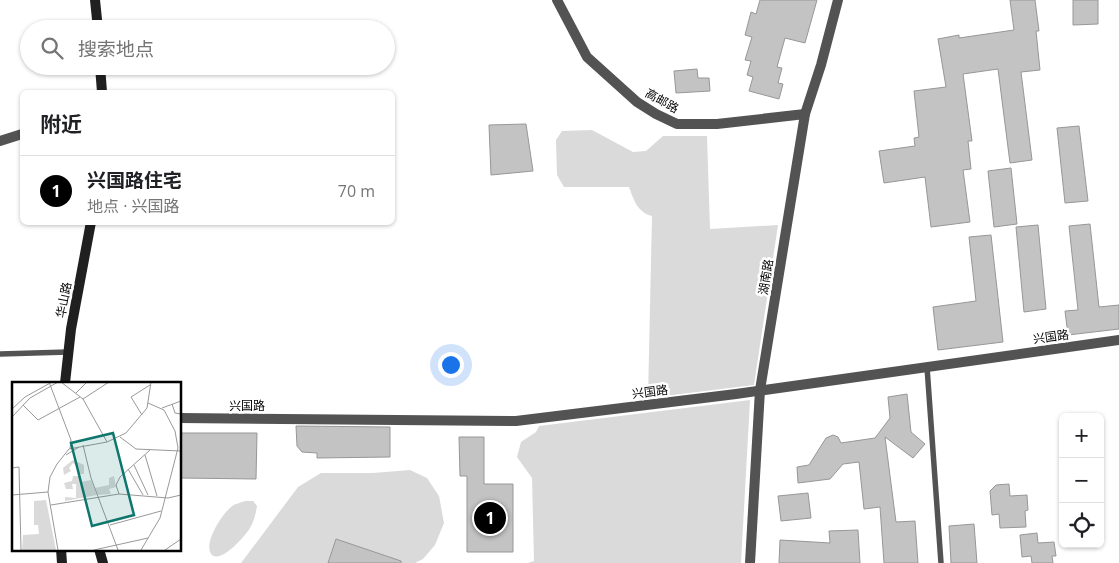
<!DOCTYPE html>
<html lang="zh">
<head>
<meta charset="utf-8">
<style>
	:root { --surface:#fff; --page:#f2f2f2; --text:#202124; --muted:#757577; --line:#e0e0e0; --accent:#000 }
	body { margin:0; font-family:"Open Sans","Noto Sans SC",sans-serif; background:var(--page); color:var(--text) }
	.controls { position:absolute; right:15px; bottom:15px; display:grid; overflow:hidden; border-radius:8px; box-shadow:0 1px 4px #0004 }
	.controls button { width:45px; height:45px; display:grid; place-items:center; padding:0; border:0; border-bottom:1px solid var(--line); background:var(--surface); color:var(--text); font:25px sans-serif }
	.you { position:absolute; left:450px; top:364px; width:18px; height:18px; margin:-12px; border:4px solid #fff; border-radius:50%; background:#1a73e8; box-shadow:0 0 0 8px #1a73e833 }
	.badge { display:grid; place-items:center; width:32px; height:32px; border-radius:50%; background:var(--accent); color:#fff; font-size:16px; font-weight:700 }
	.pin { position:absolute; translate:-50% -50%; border:2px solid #fff; box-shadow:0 1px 5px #0006 }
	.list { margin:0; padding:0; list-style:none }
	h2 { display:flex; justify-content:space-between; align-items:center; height:65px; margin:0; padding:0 20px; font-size:21px }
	h2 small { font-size:16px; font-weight:400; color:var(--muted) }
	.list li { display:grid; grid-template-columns:32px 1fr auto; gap:15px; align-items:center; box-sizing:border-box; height:70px; padding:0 20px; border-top:1px solid var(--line) }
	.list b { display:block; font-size:19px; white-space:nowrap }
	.list p { margin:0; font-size:16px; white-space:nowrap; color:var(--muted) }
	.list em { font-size:16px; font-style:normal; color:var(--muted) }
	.icon { flex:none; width:28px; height:28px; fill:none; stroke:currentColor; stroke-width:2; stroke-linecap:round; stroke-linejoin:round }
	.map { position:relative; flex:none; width:1119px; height:563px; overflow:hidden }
	.search { position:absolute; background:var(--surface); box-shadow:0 1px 4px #0004; left:20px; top:20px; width:375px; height:55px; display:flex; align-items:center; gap:12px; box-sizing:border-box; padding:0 18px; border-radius:28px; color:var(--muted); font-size:19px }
	.panel { position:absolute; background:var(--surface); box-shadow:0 1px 4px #0004; left:20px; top:90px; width:375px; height:135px; border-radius:8px }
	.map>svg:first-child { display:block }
	.green { fill:#dadada }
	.building { fill:#c3c3c3; stroke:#979797 }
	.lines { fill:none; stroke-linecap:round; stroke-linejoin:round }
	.service { stroke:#535353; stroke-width:5.5 }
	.minor { stroke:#535353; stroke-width:10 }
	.secondary { stroke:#202020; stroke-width:10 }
	.labels { text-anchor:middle; stroke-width:5; stroke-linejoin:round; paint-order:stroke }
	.street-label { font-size:12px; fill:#000; stroke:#fff }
	.inset-road { fill:none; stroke:#999; stroke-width:1 }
	.view { fill:#0f766e; fill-opacity:0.15; stroke:#0f766e; stroke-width:2.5 }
	.inset-edge { fill:none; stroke:#000; stroke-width:2.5 }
</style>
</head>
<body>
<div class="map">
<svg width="1119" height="563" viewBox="0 0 1119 563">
	<rect width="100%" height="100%" fill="#fff"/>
	<g class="green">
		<path d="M592,130L633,152L646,151L663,136H707L710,229L778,225L754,385L648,398L652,216C637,212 634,200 629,187H564L557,175L556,140L562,131Z"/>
		<path d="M750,400L741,563H528L534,561L532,478L517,457L521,442L536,432L539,426Z"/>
		<path d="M410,470L427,478L439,496L444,523L435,545L423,559L415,563H380L382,555L336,539L328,563H241L298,487L321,473H373Z"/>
		<path d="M245,501H253L257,506C256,513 254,521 250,528C245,536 222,563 212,555C202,545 222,514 231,507C234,504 240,503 245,501Z"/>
	</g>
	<g class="building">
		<path d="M760,0H817L805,43L785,38L777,67L782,68L778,83L783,84L779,99L749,91L753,77L747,75L751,61L745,60L752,37L745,35L751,12L756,14Z"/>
		<path d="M1010,0H1035L1039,31H1036L1040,70L1021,72L1032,160L1010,163L998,69L963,74L972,141H968L971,169L963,170L970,222L931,227L925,177L884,183L879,151L915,146L914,138L919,137L914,91L946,87L938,39L959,35V38L1014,30Z"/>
		<path d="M1073,0H1098V24L1073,25Z"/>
		<path d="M697,69L698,78H709L710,91L676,93L674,71Z"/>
		<path d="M526,124L533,171L491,175L489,125Z"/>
		<path d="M1079,126L1088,201L1065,203L1057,128Z"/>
		<path d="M1011,168L1017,224L994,227L988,171Z"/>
		<path d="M1090,224L1099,307L1119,305V329L1068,335L1065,311L1078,310L1069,226Z"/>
		<path d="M1038,225L1046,309L1024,312L1016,227Z"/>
		<path d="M991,235L1003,342L938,350L933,307L976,301L969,237Z"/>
		<path d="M907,394L911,432L925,444L913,458L885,437L896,522L915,521L918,563H884L880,507L864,509L859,462L843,464L830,479L798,483L797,467L809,465L826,438L833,435L838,437L841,443L875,438L890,418L888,397Z"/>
		<path d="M296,426L390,427V457L317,458V453L302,452L297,446Z"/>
		<path d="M180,433H257L256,479L180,478Z"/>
		<path d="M459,437H484V484H513V552H467V476H460Z"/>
		<path d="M1009,484L1010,496L1027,495L1028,510L1025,511L1026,527L1000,528L999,514L992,515L990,491L996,485Z"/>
		<path d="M808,493L811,518L781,521L778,496Z"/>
		<path d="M974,524L977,563H951L949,526Z"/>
		<path d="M858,530L860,563H779L780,540L830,543L829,531Z"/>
		<path d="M1037,533L1038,543L1054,542L1056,556H1052L1053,563H1032L1031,556L1022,557L1020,535Z"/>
		<path d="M336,539L401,561V563H328Z"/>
	</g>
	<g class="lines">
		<g class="service">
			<path d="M0,354L68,352"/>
			<path d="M927,367L941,563"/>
		</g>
		<g class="minor">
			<path d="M557,0L587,57L637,102L656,114L677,124H717L805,114"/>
			<path d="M0,141L22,134"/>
			<path d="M180,418L516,421L736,394L1119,340"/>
			<path d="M750,563L760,390L805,114L821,65L838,0"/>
		</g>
		<g class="secondary">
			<path d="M95,0L98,29"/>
			<path d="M100,66L102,92"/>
			<path d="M65,383L71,329L91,222"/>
			<path d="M61,549L62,563"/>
			<path d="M99,549L103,563"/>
		</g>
	</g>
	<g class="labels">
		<g class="street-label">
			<text transform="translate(662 101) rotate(29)" y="4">高邮路</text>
			<text transform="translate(766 277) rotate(-81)" y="4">湖南路</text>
			<text transform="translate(64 300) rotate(-79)" y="4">华山路</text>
			<text transform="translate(1051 337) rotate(-8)" y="4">兴国路</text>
			<text transform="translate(650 392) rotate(-7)" y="4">兴国路</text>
			<text x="247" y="410">兴国路</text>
		</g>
	</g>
	<g transform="translate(12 382)">
		<rect width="169" height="169" fill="#fff"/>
		<path d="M61,78L72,83V92H67V86L61,81L57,86L59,89L52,93L51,86ZM61,94H68L69,100L79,98L85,113L53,119V115L64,116V102H60L61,107H54L52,101L60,99ZM102,94L104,105L97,107L99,112L86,113L83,106L97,103V96ZM34,118L44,168H10L11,153L27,152L26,143H22V119Z" fill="#dadada"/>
		<path class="inset-road" d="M37,0L59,58L58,67M49,0L71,17L95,60M64,11L75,0M71,17L97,0M160,22L163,31L169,32M11,23L26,38L68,15M150,26L169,19M0,27L13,15L40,0M130,33L119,15L138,3M0,35L18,16L46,0M108,55L124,67L169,69M71,63L79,96L106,168M54,73L67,65M133,73L145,114M122,83L136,113M0,86L7,85L9,168M116,87L131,113M107,112L104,103L108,95L138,68M0,113L36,110M39,123L107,112L156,116L169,113M98,143L149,129M46,168L36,110L38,95L45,82L57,67L95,60L114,51L135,26L139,0M82,168L136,156M129,168L148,136L166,66L163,49L152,28L136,21M153,168L169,157"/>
		<path class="view" d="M101,51L122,133L80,144L59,61Z"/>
		<rect width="169" height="169" class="inset-edge"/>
	</g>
</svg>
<div class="controls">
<button>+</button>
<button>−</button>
<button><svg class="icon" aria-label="locate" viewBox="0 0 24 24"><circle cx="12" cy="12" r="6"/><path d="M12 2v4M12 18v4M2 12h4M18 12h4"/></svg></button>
</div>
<div class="you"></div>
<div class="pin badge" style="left:490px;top:518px">1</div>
<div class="search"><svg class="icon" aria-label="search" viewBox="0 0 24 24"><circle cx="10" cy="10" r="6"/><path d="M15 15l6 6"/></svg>搜索地点</div>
<section class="panel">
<h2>附近<small></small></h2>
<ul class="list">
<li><span class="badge">1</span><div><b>兴国路住宅</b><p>地点 · 兴国路</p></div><em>70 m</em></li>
</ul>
</section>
</div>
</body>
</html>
